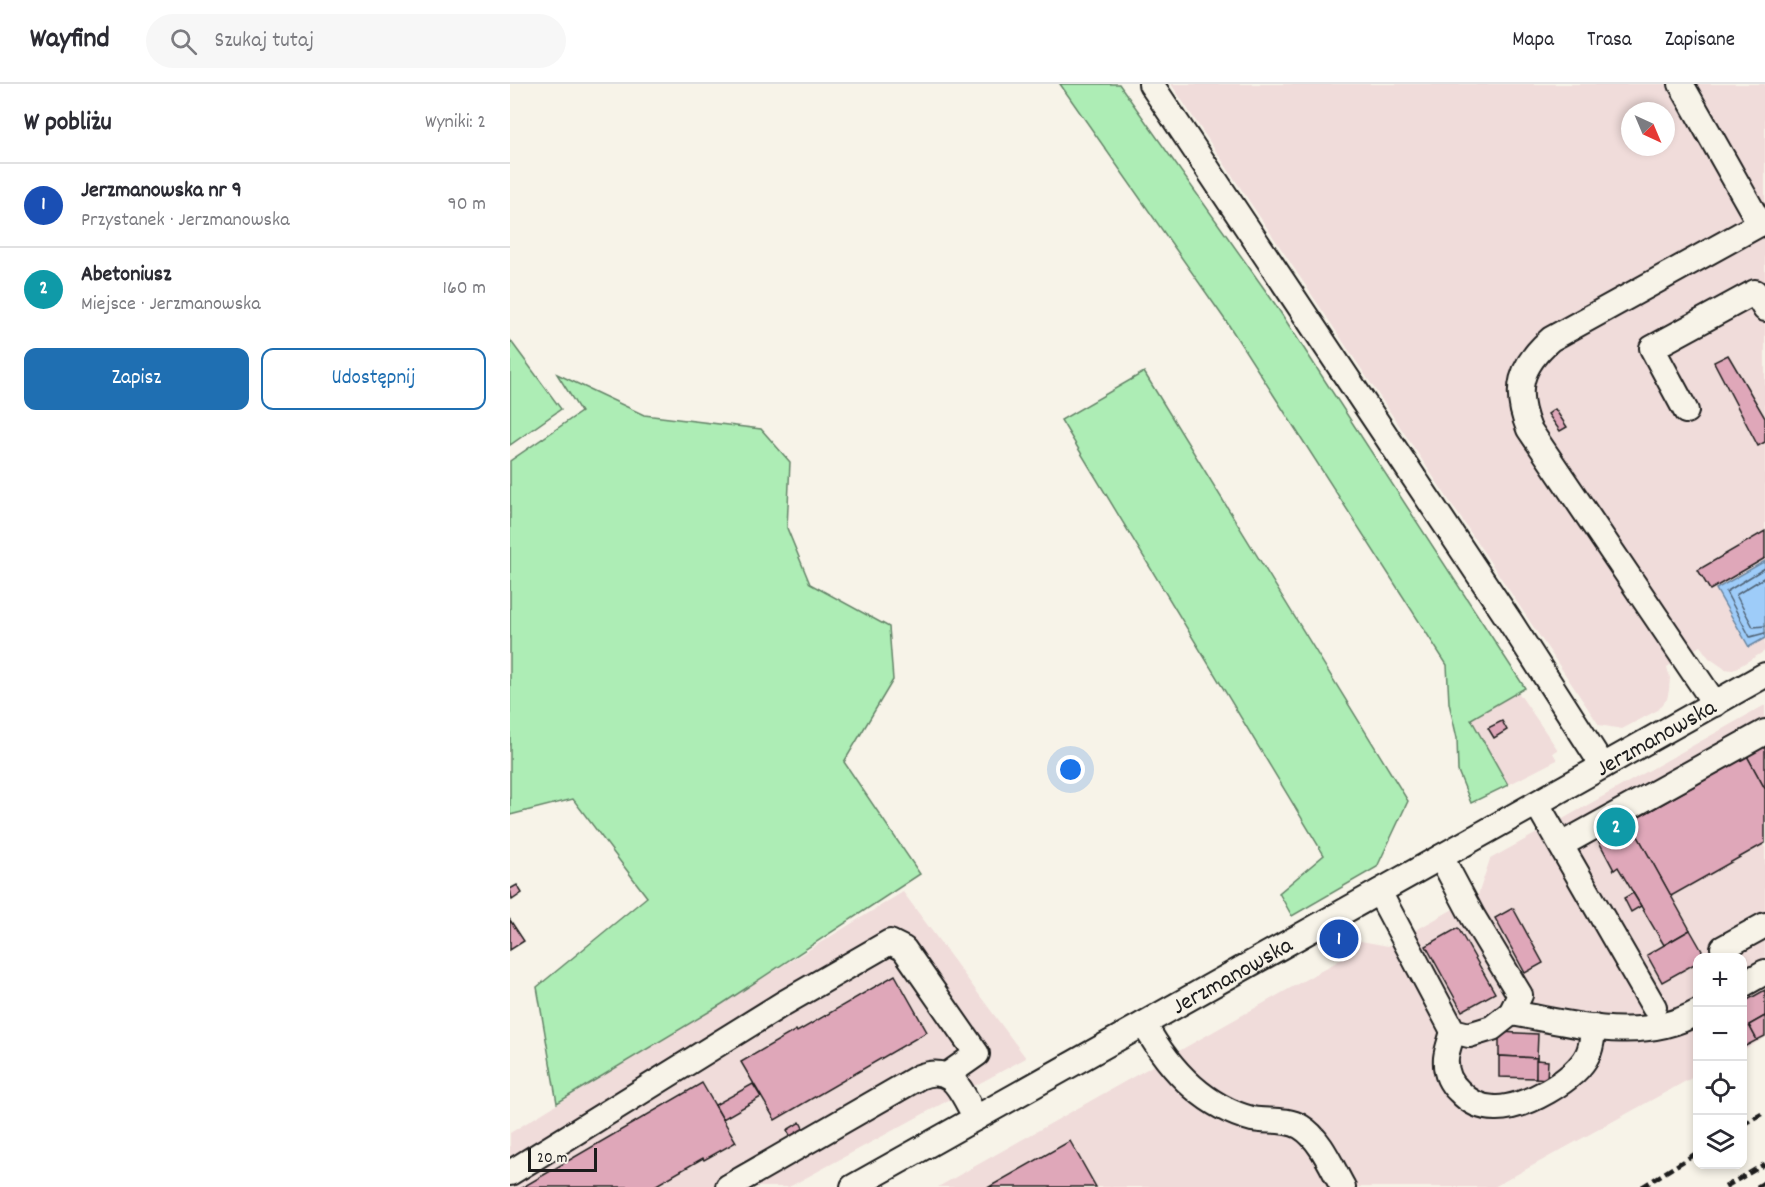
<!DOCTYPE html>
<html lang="pl">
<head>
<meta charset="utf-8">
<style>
	:root { --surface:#fff; --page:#f7f7f7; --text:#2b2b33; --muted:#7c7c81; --line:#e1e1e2; --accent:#1f6fb2 }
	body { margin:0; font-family:Dekko,sans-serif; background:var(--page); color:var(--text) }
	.controls { position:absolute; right:18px; bottom:18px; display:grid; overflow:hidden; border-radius:12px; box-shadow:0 3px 9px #0003 }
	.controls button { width:54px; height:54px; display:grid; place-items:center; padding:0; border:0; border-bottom:2px solid var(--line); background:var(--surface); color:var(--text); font:30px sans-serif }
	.compass { position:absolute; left:1111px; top:18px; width:54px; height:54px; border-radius:50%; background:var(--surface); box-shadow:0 3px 9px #0003; rotate:136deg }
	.scale { position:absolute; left:18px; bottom:15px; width:69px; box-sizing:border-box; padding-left:6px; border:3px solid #1c1c1c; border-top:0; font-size:16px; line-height:21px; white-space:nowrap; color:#1c1c1c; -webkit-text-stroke:4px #f7f3e8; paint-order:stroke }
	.you { position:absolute; left:561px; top:686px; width:21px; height:21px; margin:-15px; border:4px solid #fff; border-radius:50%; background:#1a73e8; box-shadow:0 0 0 9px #1a73e833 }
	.badge { display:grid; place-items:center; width:39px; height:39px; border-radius:50%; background:var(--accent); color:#fff; font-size:20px; font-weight:700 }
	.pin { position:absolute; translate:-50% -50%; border:3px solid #fff; box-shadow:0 2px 6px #0006 }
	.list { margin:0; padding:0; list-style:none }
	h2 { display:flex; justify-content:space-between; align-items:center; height:78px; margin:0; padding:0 24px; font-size:26px }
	h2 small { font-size:20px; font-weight:400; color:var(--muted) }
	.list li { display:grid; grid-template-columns:39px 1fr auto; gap:18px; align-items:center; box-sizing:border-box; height:84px; padding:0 24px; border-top:2px solid var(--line) }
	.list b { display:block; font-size:22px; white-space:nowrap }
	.list p { margin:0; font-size:20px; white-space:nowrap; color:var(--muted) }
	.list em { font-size:20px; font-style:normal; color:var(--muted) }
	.actions { display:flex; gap:12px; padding:18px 24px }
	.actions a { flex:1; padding:14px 0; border:2px solid var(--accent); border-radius:12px; text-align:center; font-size:21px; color:var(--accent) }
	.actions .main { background:var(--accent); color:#fff }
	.icon { flex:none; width:33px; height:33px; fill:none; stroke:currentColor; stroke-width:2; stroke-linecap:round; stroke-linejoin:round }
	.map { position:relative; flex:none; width:1255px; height:1103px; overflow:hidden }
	header { display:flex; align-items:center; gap:36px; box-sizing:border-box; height:84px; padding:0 30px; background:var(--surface); border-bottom:2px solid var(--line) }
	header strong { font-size:28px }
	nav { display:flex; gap:33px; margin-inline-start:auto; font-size:21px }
	.search { width:420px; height:54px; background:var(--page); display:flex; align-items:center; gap:15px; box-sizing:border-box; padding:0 21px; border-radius:33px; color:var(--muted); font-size:22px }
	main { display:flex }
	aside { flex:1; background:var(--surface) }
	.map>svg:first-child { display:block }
	.built { fill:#f0dcda; fill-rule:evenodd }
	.green { fill:#adedb5; stroke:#648468; stroke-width:1.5 }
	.water { fill:#9eccf9; stroke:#6a86a1; stroke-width:1.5 }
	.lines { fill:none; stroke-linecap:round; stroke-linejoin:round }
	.shore { stroke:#506274; stroke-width:1.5 }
	.building { fill:#dfa7b9; stroke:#1c1c1c; stroke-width:1.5 }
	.minor-casing { stroke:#1c1c1c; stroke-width:28 }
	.minor { stroke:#f7f3e8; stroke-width:24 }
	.rail { stroke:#1c1c1c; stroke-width:4.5; stroke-dasharray:9 4.5; stroke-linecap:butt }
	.labels { text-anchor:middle; stroke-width:5; stroke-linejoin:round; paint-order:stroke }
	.street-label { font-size:24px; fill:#1c1c1c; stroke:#f7f3e8 }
</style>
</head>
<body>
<header>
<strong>Wayfind</strong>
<div class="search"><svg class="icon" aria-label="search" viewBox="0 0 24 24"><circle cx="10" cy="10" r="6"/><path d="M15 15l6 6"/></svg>Szukaj tutaj</div>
<nav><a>Mapa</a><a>Trasa</a><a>Zapisane</a></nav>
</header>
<main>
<aside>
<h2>W pobliżu<small>Wyniki: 2</small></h2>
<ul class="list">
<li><span class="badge" style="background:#1a4fb4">1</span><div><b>Jerzmanowska nr 9</b><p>Przystanek · Jerzmanowska</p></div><em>90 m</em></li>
<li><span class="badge" style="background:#0f9aa8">2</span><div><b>Abetoniusz</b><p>Miejsce · Jerzmanowska</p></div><em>160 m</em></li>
</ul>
<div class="actions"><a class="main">Zapisz</a><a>Udostępnij</a></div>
</aside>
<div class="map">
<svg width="1255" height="1103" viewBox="0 0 1255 1103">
	<rect width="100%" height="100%" fill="#f7f3e8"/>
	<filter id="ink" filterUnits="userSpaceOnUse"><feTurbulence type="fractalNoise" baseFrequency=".0167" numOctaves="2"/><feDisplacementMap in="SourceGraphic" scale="12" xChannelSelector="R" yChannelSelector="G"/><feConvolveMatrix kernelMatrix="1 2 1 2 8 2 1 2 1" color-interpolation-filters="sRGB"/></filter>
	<g filter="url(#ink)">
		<g class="built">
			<path d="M661,0H1255V567L1223,586L1215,585L1199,574L1190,562L1157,583L1160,594L1159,606L1157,615L1148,626L1112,645L1089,641ZM1120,27H1156V63H1120Z"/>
			<path d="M1008,608L1048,666L1043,669L1047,676L998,701L961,635Z"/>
			<path d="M1255,621V954L1233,966L1232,874H1188L1187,991L984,1103H428L846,867L840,855L878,862L968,811L980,775L1027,749L1039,754L1050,747L1051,736Z"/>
			<path d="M393,808L516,974L279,1103H0V1049Z"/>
		</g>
		<g class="green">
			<path d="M550,0H609L765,220L1015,604L961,635L998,701L961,719L948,687L947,654L939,619L937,581L718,240Z"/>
			<path d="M0,256L51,325L0,361Z"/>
			<path d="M634,288L898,717L867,783L782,832L769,809L814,771L551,336Z"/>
			<path d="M47,290L134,331L251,345L280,378L277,444L300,500L379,543L383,596L334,678L410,790L212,920L47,1019L27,903L137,813L63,715L0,731V377L71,328Z"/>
		</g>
		<path class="water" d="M1255,477V554L1239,563L1206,505Z"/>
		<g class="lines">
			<g class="shore">
				<path d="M1255,484L1216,508L1240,553L1255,549"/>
				<path d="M1255,493L1226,511L1243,543L1255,542"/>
			</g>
		</g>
		<g class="building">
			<path d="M1218,271L1255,334V358L1248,362L1204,278Z"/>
			<path d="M1045,325L1057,343L1050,347L1038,330Z"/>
			<path d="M1255,447V474L1200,506L1188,486Z"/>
			<path d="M992,637L997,646L984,654L978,644Z"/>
			<path d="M1255,662V705L1237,672Z"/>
			<path d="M1237,672L1255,705V759L1161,812L1120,738Z"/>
			<path d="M1120,738L1180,846L1154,861L1108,783L1104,786L1088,756Z"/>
			<path d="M7,801L12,809L2,816L0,805Z"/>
			<path d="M1123,809L1131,822L1121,828L1114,814Z"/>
			<path d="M1003,824L1033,879L1015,889L985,834Z"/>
			<path d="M0,836L14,857L0,866Z"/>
			<path d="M948,844L985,909L952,927L916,862Z"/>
			<path d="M1180,846L1196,874H1188V878L1152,898L1137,871Z"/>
			<path d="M385,891L417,948L265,1036L231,978L286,946L287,948Z"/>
			<path d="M1255,906V932L1239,941L1247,956L1232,964V919Z"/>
			<path d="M1255,932V952L1247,956L1239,941Z"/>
			<path d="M989,948L1028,950L1027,974L989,972Z"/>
			<path d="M989,972L1027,974L1026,994L989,993Z"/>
			<path d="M1026,976L1038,977L1037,995L1026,994Z"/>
			<path d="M192,999L226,1058L194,1076L193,1074L143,1103H13Z"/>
			<path d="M243,1000L251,1013L213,1035L205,1021Z"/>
			<path d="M290,1038L294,1046L281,1053L277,1046Z"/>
			<path d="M560,1057L586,1103H479Z"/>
		</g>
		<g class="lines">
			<defs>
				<g id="minor">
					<path d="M641,0L1001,539L1093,682"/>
					<path d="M1171,0L1250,140"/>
					<path d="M1176,327L1142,264L1245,208L1255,225"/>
					<path d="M1205,620L1019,345C1003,306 1010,282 1041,255L1255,137"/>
					<path d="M1027,720L1144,923"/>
					<path d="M1051,761L1255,648"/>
					<path d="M869,808L943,947L959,951L982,944L1001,929L1010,911L963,833L931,773"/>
					<path d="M1213,864L1255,841"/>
					<path d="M1232,901L1255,888"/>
					<path d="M1001,929C1062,939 1130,961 1188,928"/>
					<path d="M634,940C658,983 692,1022 742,1035C757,1038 777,1034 791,1043C811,1055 822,1084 833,1103"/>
					<path d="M943,947C941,956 937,965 936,974C935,987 939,998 949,1007C959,1018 970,1024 985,1024C1014,1025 1066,996 1078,970C1082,962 1082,952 1084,943"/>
					<path d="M0,1089L274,919L380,858L394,865L467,970L437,991"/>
					<path d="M218,1103L409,993C444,979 451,1009 466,1034"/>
					<path id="s1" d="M343,1103L1255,591"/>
				</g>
			</defs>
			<use href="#minor" class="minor-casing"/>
			<use href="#minor" class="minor"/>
			<g class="rail">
				<path d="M1232,1041L1255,1028"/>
				<path d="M1132,1103L1188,1068"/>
				<path d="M1215,1103L1255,1080"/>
				<path d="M1247,1103L1255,1098"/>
			</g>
		</g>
	</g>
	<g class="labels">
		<g class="street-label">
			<text dy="8" stroke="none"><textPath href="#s1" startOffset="920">Jerzmanowska</textPath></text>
			<text dy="8" stroke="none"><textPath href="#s1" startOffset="434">Jerzmanowska</textPath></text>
		</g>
	</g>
</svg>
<div class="controls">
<button>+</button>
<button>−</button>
<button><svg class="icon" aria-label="locate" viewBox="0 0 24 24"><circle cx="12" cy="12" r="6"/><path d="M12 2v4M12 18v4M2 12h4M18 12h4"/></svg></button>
<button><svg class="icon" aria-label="layers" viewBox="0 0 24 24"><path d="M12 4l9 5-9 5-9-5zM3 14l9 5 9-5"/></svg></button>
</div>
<svg class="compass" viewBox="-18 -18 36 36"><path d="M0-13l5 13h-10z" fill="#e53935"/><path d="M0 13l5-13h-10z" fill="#7c7c81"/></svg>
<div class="scale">20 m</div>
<div class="you"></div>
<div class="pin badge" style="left:829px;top:855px;background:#1a4fb4">1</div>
<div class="pin badge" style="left:1106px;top:743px;background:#0f9aa8">2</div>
</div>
</main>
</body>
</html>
